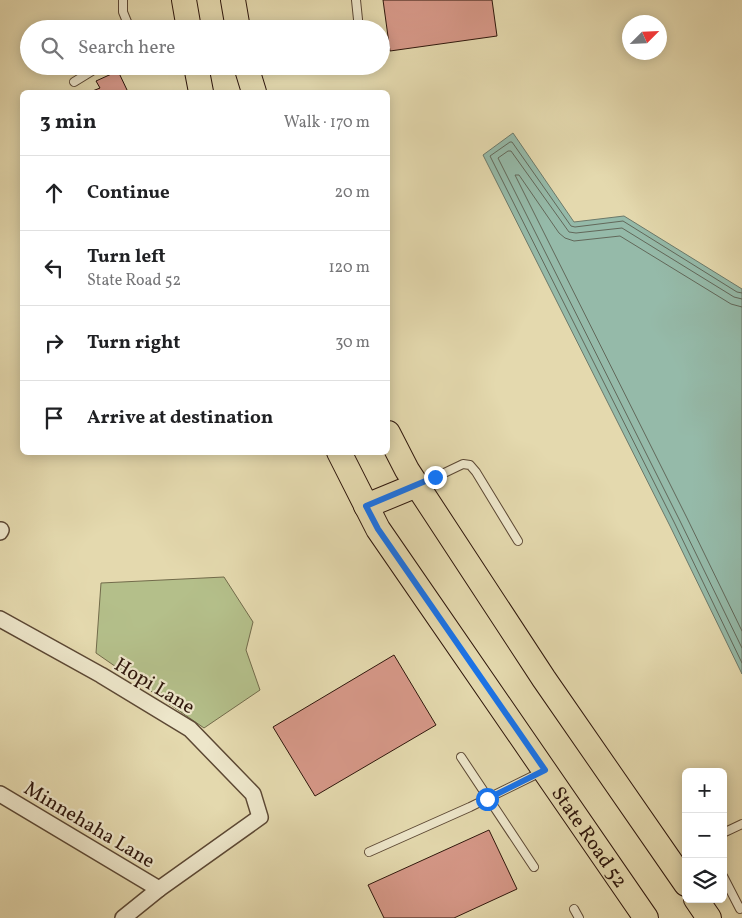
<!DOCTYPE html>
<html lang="en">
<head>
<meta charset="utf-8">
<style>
	:root { --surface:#fff; --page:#f2f2f2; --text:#202124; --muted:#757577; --line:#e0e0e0 }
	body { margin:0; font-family:Vollkorn,serif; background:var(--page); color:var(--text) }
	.controls { position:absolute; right:15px; bottom:15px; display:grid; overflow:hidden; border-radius:8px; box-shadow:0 2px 12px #0003 }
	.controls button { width:45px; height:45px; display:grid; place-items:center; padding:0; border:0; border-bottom:1px solid var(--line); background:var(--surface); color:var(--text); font:25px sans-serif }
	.compass { position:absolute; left:622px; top:15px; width:45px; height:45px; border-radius:50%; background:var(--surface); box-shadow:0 2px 12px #0003; rotate:66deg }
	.stop { position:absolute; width:15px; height:15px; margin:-11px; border:4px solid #1a73e8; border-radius:50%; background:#fff }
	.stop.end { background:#1a73e8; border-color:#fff; box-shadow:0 1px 5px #0008 }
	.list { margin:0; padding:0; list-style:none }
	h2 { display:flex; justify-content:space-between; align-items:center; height:65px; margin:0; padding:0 20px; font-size:21px }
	h2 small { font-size:16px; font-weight:400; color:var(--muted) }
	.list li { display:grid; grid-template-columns:32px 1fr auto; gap:15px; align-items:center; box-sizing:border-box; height:75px; padding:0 20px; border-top:1px solid var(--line) }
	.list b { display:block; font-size:19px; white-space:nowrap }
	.list p { margin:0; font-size:16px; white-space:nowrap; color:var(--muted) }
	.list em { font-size:16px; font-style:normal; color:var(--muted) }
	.icon { flex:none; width:28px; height:28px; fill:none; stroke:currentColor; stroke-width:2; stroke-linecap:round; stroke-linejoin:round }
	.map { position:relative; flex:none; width:742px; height:918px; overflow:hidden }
	.search { position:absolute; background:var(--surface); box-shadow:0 2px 12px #0003; left:20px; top:20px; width:370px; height:55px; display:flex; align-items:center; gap:12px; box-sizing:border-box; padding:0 18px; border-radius:28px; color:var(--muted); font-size:19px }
	.panel { position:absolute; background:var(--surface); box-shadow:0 2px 12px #0003; left:20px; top:90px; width:370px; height:365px; border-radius:8px }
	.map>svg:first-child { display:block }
	.green { fill:#b4bf8a; stroke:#726b4b }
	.water { fill:#95baa9; stroke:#6c796a }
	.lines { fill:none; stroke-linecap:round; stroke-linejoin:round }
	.shore { stroke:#62685a; stroke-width:1 }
	.building { fill:#d69888; stroke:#2f170c }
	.lane-casing { stroke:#5c4834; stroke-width:10 }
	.street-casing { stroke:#5c4834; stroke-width:18 }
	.primary-casing { stroke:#2f170c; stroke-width:26 }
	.lane { stroke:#ede6ca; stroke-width:8 }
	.street { stroke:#ede6ca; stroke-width:15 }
	.primary { stroke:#e4d9ae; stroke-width:24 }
	.route { stroke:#1a73e8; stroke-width:6 }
	.labels { text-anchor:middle; stroke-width:4.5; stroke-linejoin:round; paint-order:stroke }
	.street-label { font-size:20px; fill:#2f170c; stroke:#ede6ca }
</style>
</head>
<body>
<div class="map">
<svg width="742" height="918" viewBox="0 0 742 918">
	<rect width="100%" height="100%" fill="#e4d9ae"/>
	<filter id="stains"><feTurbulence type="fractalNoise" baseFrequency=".004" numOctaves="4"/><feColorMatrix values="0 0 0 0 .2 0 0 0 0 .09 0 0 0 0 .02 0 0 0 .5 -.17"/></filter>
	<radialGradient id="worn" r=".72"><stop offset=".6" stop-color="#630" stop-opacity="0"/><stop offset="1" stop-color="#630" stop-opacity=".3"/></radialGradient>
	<path class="green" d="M224,577L253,622L246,650L260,690L204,728L96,653L101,583Z"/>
	<path class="water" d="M513,133L574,222L624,216L742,289V674L670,526L483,155Z"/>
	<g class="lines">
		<g class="shore">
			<path d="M742,293L737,292L623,221L575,227L571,226L512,142H510L490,156L675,524L742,663"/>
			<path d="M742,299L734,297L622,228L576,233L569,232L511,151H508L498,158L680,521L742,648"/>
			<path d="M742,307L731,304L620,236L574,241L565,238L559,233L519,175H515L687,518L742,631"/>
		</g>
	</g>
	<g class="building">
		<path d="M383,0H492L497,36L390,51Z"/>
		<path d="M118,71L128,92H90L100,88L96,81Z"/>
		<path d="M394,655L436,725L315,796L273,727Z"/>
		<path d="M489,830L517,889L454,918H384L368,885Z"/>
	</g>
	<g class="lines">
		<defs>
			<g id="lane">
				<path d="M123,0V12L130,29"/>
				<path d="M356,0L359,29"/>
				<path d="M156,29L186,23"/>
				<path d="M74,82L100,66"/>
				<path d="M419,485L463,464L470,465L476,472L518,541"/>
				<path d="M461,757L534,867"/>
				<path d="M723,833L742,824"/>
				<path d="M369,852L470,807L543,771"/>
				<path d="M723,876L740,909L742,908"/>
				<path d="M574,909L579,918"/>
			</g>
			<g id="street">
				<path d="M0,532L1,530"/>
				<path d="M0,619L101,675L190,729L253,794L260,817L159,889L123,918"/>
				<path d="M0,794L159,889"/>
			</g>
			<g id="primary">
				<path d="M184,0L189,29"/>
				<path d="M233,0L238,29"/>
				<path d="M196,66L201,92"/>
				<path d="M246,66L254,92"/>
				<path d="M388,433L407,470L544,679L686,884"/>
				<path id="s1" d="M339,452L378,529L646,918"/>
				<path d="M366,506L417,485"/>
				<path d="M696,899L709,918"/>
			</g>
		</defs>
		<use href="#lane" class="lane-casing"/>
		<use href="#street" class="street-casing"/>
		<use href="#primary" class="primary-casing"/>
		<use href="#lane" class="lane"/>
		<use href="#street" class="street"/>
		<use href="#primary" class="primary"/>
	</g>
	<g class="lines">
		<path class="route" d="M435,477L366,506L378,529L545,770L487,799"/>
	</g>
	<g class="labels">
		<g class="street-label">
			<text transform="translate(155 685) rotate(31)" y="7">Hopi Lane</text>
			<text transform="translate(90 824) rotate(31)" y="7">Minnehaha Lane</text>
			<text dy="7" stroke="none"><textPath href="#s1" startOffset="460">State Road 52</textPath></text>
		</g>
	</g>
	<rect width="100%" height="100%" filter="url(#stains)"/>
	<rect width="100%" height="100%" fill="url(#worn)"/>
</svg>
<div class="controls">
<button>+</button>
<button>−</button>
<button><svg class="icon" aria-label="layers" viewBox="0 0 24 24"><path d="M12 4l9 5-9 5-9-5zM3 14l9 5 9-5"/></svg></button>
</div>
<svg class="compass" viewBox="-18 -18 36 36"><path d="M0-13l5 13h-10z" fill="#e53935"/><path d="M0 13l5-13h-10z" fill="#757577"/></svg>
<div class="stop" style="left:487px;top:799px"></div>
<div class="stop end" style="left:435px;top:477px"></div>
<div class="search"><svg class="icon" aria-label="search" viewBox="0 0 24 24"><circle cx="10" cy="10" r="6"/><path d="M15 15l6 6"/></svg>Search here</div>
<section class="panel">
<h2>3 min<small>Walk · 170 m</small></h2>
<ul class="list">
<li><svg class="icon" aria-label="ahead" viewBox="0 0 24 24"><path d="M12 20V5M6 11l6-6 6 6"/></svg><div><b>Continue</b></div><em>20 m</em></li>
<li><svg class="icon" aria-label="left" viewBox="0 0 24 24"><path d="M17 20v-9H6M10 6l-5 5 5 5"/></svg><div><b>Turn left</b><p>State Road 52</p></div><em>120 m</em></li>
<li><svg class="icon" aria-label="right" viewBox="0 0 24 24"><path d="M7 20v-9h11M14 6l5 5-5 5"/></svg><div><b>Turn right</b></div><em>30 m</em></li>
<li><svg class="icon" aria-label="arrive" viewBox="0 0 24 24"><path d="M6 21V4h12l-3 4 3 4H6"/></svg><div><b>Arrive at destination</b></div></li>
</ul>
</section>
</div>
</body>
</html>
